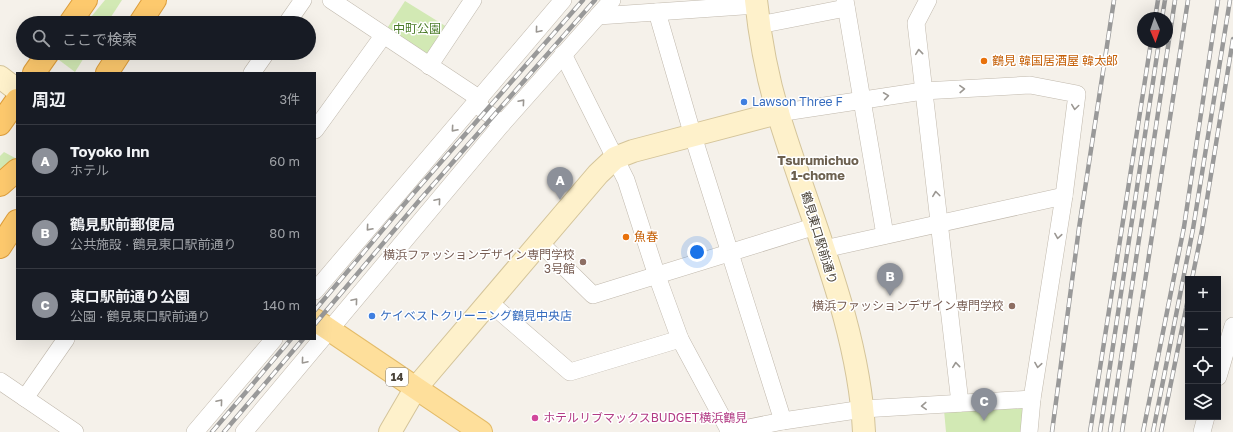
<!DOCTYPE html>
<html lang="ja">
<head>
<meta charset="utf-8">
<style>
	:root { --surface:#171b24; --page:#20242c; --text:#f1f3f6; --muted:#9ea1a6; --line:#363941; --accent:#8c9099 }
	body { margin:0; font-family:"Golos Text","Noto Sans JP",sans-serif; background:var(--page); color:var(--text) }
	.controls { position:absolute; right:12px; bottom:12px; display:grid; overflow:hidden; border-radius:0px; box-shadow:0 4px 16px #0002 }
	.controls button { width:36px; height:36px; display:grid; place-items:center; padding:0; border:0; border-bottom:1px solid var(--line); background:var(--surface); color:var(--text); font:20px sans-serif }
	.compass { position:absolute; left:1137px; top:12px; width:36px; height:36px; border-radius:50%; background:var(--surface); box-shadow:0 4px 16px #0002; rotate:178deg }
	.you { position:absolute; left:697px; top:252px; width:14px; height:14px; margin:-10px; border:3px solid #fff; border-radius:50%; background:#1a73e8; box-shadow:0 0 0 6px #1a73e833 }
	.badge { display:grid; place-items:center; width:26px; height:26px; border-radius:50%; background:var(--accent); color:#fff; font-size:13px; font-weight:700 }
	.pin { position:absolute; translate:-50% -33px; filter:drop-shadow(0 1px 2px #0008) }
	.pin::after { content:''; position:absolute; top:21px; width:14px; height:12px; background:inherit; clip-path:polygon(0 0,100% 0,50% 100%) }
	.list { margin:0; padding:0; list-style:none }
	h2 { display:flex; justify-content:space-between; align-items:center; height:52px; margin:0; padding:0 16px; font-size:17px }
	h2 small { font-size:13px; font-weight:400; color:var(--muted) }
	.list li { display:grid; grid-template-columns:26px 1fr auto; gap:12px; align-items:center; box-sizing:border-box; height:72px; padding:0 16px; border-top:1px solid var(--line) }
	.list b { display:block; font-size:15px; white-space:nowrap }
	.list p { margin:0; font-size:13px; white-space:nowrap; color:var(--muted) }
	.list em { font-size:13px; font-style:normal; color:var(--muted) }
	.icon { flex:none; width:22px; height:22px; fill:none; stroke:currentColor; stroke-width:2; stroke-linecap:round; stroke-linejoin:round }
	.map { position:relative; flex:none; width:1233px; height:432px; overflow:hidden }
	.search { position:absolute; background:var(--surface); box-shadow:0 4px 16px #0002; left:16px; top:16px; width:300px; height:44px; display:flex; align-items:center; gap:10px; box-sizing:border-box; padding:0 14px; border-radius:22px; color:var(--muted); font-size:15px }
	.panel { position:absolute; background:var(--surface); box-shadow:0 4px 16px #0002; left:16px; top:72px; width:300px; height:268px; border-radius:0px }
	.map>svg:first-child { display:block }
	.green { fill:#d2e9b4 }
	.lines { fill:none; stroke-linecap:round; stroke-linejoin:round }
	.street-casing { stroke:#c1b9ad; stroke-width:18 }
	.secondary-casing { stroke:#d4c49a; stroke-width:24 }
	.primary-casing { stroke:#e4bc69; stroke-width:24 }
	.highway-casing { stroke:#dd9e3c; stroke-width:24 }
	.street { stroke:#fff; stroke-width:17 }
	.secondary { stroke:#fef1cb; stroke-width:22 }
	.primary { stroke:#fedf9b; stroke-width:22 }
	.highway { stroke:#fdc96d; stroke-width:22 }
	.rail-casing { stroke:#999; stroke-width:4.5 }
	.rail { stroke:#fff; stroke-width:3; stroke-dasharray:9; stroke-linecap:butt }
	.oneway { stroke:#9b9792 }
	.food-dot { fill:#e8710a; stroke:#fff; stroke-width:1.5 }
	.shop-dot { fill:#3f7fe0; stroke:#fff; stroke-width:1.5 }
	.education-dot { fill:#8d6e63; stroke:#fff; stroke-width:1.5 }
	.hotel-dot { fill:#d1479c; stroke:#fff; stroke-width:1.5 }
	.labels { text-anchor:middle; stroke-width:3; stroke-linejoin:round; paint-order:stroke }
	.shield { fill:#fff; stroke:#807b74; stroke-width:1 }
	.shield-label { font-size:11px; font-weight:bold; fill:#494238 }
	.park-label { font-size:12px; fill:#4b7c2a; stroke:#fff }
	.food-label { font-size:12px; fill:#c56008; stroke:#fff; text-anchor:start }
	.shop-label { font-size:12px; fill:#366cbe; stroke:#fff; text-anchor:start }
	.street-label { font-size:12px; fill:#494238; stroke:#fff }
	.education-label { font-size:12px; fill:#785e54; stroke:#fff; text-anchor:end }
	.hotel-label { font-size:12px; fill:#b23c85; stroke:#fff; text-anchor:start }
	.neighbourhood-label { font-size:13px; font-weight:bold; fill:#6c604f; stroke:#fff }
</style>
</head>
<body>
<div class="map">
<svg width="1233" height="432" viewBox="0 0 1233 432">
	<rect width="100%" height="100%" fill="#f5f1ea"/>
	<g class="green">
		<path d="M105,0H122L107,23H86Z"/>
		<path d="M405,1L447,27L428,57L386,30Z"/>
		<path d="M64,53H87L75,72L59,60Z"/>
		<path d="M4,152L17,159L0,176V156Z"/>
		<path d="M1025,403L1022,432H946L944,410Z"/>
	</g>
	<g class="lines">
		<defs>
			<g id="street">
				<path d="M331,0L480,99"/>
				<path d="M845,0L885,235"/>
				<path d="M928,0L916,23L960,403"/>
				<path d="M657,12L693,136L783,421"/>
				<path d="M598,16L757,5"/>
				<path d="M287,23L303,0"/>
				<path d="M759,25L846,8"/>
				<path d="M563,54L626,180L657,276L680,339L730,432"/>
				<path d="M429,66L473,0"/>
				<path d="M252,73L266,53"/>
				<path d="M476,104L502,124"/>
				<path d="M778,113L923,91L1030,85L1077,94L1064,196L1032,399L1029,432"/>
				<path d="M315,130L383,36"/>
				<path d="M540,243L593,295L816,226"/>
				<path d="M824,249L1064,196"/>
				<path d="M315,291L563,0"/>
				<path d="M489,302L570,372L680,339"/>
				<path d="M1218,377L1233,326"/>
				<path d="M0,381L75,432"/>
				<path d="M25,398L66,339"/>
				<path d="M195,432L274,339"/>
				<path d="M244,432L502,124L612,0"/>
				<path d="M728,432L783,421L863,409L1032,399"/>
				<path d="M1202,432L1206,417"/>
			</g>
			<g id="secondary">
				<path d="M756,0C760,38 767,76 778,113C809,216 859,324 864,432"/>
				<path d="M0,77L17,90"/>
				<path d="M390,432L415,389L598,174L615,158L633,151L778,113"/>
			</g>
			<path id="primary" d="M315,320L481,432"/>
			<g id="highway">
				<path d="M70,23L86,0"/>
				<path d="M140,23L155,0"/>
				<path d="M34,73L48,53"/>
				<path d="M107,73L120,53"/>
				<path d="M0,124L17,100"/>
				<path d="M0,185L17,170"/>
				<path d="M0,247L17,221"/>
			</g>
		</defs>
		<use href="#street" class="street-casing"/>
		<use href="#secondary" class="secondary-casing"/>
		<use href="#primary" class="primary-casing"/>
		<use href="#highway" class="highway-casing"/>
		<use href="#street" class="street"/>
		<use href="#secondary" class="secondary"/>
		<use href="#primary" class="primary"/>
		<use href="#highway" class="highway"/>
		<defs>
			<g id="rail">
				<path d="M1155,18L1158,0"/>
				<path d="M1162,18L1165,0"/>
				<path d="M1192,279L1202,230L1233,39"/>
				<path d="M315,310L412,195L583,0"/>
				<path d="M315,324L418,202L595,0"/>
				<path d="M212,432L291,339"/>
				<path d="M224,432L303,339"/>
				<path d="M1052,432L1079,228L1114,0"/>
				<path d="M1090,432L1151,42"/>
				<path d="M1100,432L1159,42"/>
				<path d="M1110,432L1175,0"/>
				<path d="M1122,432L1188,0"/>
				<path d="M1143,432L1184,227L1218,0"/>
				<path d="M1153,432L1193,229L1230,0"/>
				<path d="M1161,432L1188,299"/>
			</g>
		</defs>
		<use href="#rail" class="rail-casing"/>
		<use href="#rail" class="rail"/>
	</g>
	<defs><path id="oneway-chevron" d="M-2-3.5L2.5 0L-2 3.5" fill="none" stroke-width="1.6" stroke-linecap="round" stroke-linejoin="round"/></defs>
	<g class="oneway">
		<use href="#oneway-chevron" transform="translate(538 30) rotate(130)"/>
		<use href="#oneway-chevron" transform="translate(919 52) rotate(-96)"/>
		<use href="#oneway-chevron" transform="translate(962 89) rotate(-2)"/>
		<use href="#oneway-chevron" transform="translate(886 96) rotate(-8)"/>
		<use href="#oneway-chevron" transform="translate(522 102) rotate(-49)"/>
		<use href="#oneway-chevron" transform="translate(1075 107) rotate(98)"/>
		<use href="#oneway-chevron" transform="translate(454 129) rotate(131)"/>
		<use href="#oneway-chevron" transform="translate(936 194) rotate(-97)"/>
		<use href="#oneway-chevron" transform="translate(438 201) rotate(-50)"/>
		<use href="#oneway-chevron" transform="translate(369 228) rotate(131)"/>
		<use href="#oneway-chevron" transform="translate(1058 236) rotate(99)"/>
		<use href="#oneway-chevron" transform="translate(355 301) rotate(-50)"/>
		<use href="#oneway-chevron" transform="translate(304 361) rotate(130)"/>
		<use href="#oneway-chevron" transform="translate(956 365) rotate(-96)"/>
		<use href="#oneway-chevron" transform="translate(1038 365) rotate(99)"/>
		<use href="#oneway-chevron" transform="translate(220 402) rotate(-50)"/>
		<use href="#oneway-chevron" transform="translate(924 406) rotate(177)"/>
	</g>
	<g class="food-dot">
		<circle cx="984" cy="61" r="4"/>
		<circle cx="626" cy="237" r="4"/>
	</g>
	<g class="shop-dot">
		<circle cx="744" cy="102" r="4"/>
		<circle cx="372" cy="316" r="4"/>
	</g>
	<g class="education-dot">
		<circle cx="583" cy="262" r="4"/>
		<circle cx="1012" cy="306" r="4"/>
	</g>
	<circle class="hotel-dot" cx="535" cy="418" r="4"/>
	<g class="labels">
		<rect class="shield" x="386" y="368" width="22" height="18" rx="3"/>
		<g class="shield-label">
			<text x="397" y="381">14</text>
		</g>
		<g class="park-label">
			<text x="417" y="33">中町公園</text>
		</g>
		<g class="food-label">
			<text x="992" y="65">鶴見 韓国居酒屋 韓太郎</text>
			<text x="634" y="241">魚春</text>
		</g>
		<g class="shop-label">
			<text x="752" y="106">Lawson Three F</text>
			<text x="380" y="320">ケイベストクリーニング鶴見中央店</text>
		</g>
		<g class="street-label">
			<text transform="translate(819 238) rotate(73)" y="4">鶴見東口駅前通り</text>
		</g>
		<g class="education-label">
			<text x="575" y="259">横浜ファッションデザイン専門学校<tspan x="575" dy="14">3号館</tspan></text>
			<text x="1004" y="310">横浜ファッションデザイン専門学校</text>
		</g>
		<g class="hotel-label">
			<text x="543" y="422">ホテルリブマックスBUDGET横浜鶴見</text>
		</g>
		<g class="neighbourhood-label">
			<text x="818" y="165">Tsurumichuo<tspan x="818" dy="15">1-chome</tspan></text>
		</g>
	</g>
</svg>
<div class="controls">
<button>+</button>
<button>−</button>
<button><svg class="icon" aria-label="locate" viewBox="0 0 24 24"><circle cx="12" cy="12" r="6"/><path d="M12 2v4M12 18v4M2 12h4M18 12h4"/></svg></button>
<button><svg class="icon" aria-label="layers" viewBox="0 0 24 24"><path d="M12 4l9 5-9 5-9-5zM3 14l9 5 9-5"/></svg></button>
</div>
<svg class="compass" viewBox="-18 -18 36 36"><path d="M0-13l5 13h-10z" fill="#e53935"/><path d="M0 13l5-13h-10z" fill="#9ea1a6"/></svg>
<div class="you"></div>
<div class="pin badge" style="left:560px;top:200px">A</div>
<div class="pin badge" style="left:890px;top:296px">B</div>
<div class="pin badge" style="left:984px;top:421px">C</div>
<div class="search"><svg class="icon" aria-label="search" viewBox="0 0 24 24"><circle cx="10" cy="10" r="6"/><path d="M15 15l6 6"/></svg>ここで検索</div>
<section class="panel">
<h2>周辺<small>3件</small></h2>
<ul class="list">
<li><span class="badge">A</span><div><b>Toyoko Inn</b><p>ホテル</p></div><em>60 m</em></li>
<li><span class="badge">B</span><div><b>鶴見駅前郵便局</b><p>公共施設 · 鶴見東口駅前通り</p></div><em>80 m</em></li>
<li><span class="badge">C</span><div><b>東口駅前通り公園</b><p>公園 · 鶴見東口駅前通り</p></div><em>140 m</em></li>
</ul>
</section>
</div>
</body>
</html>
